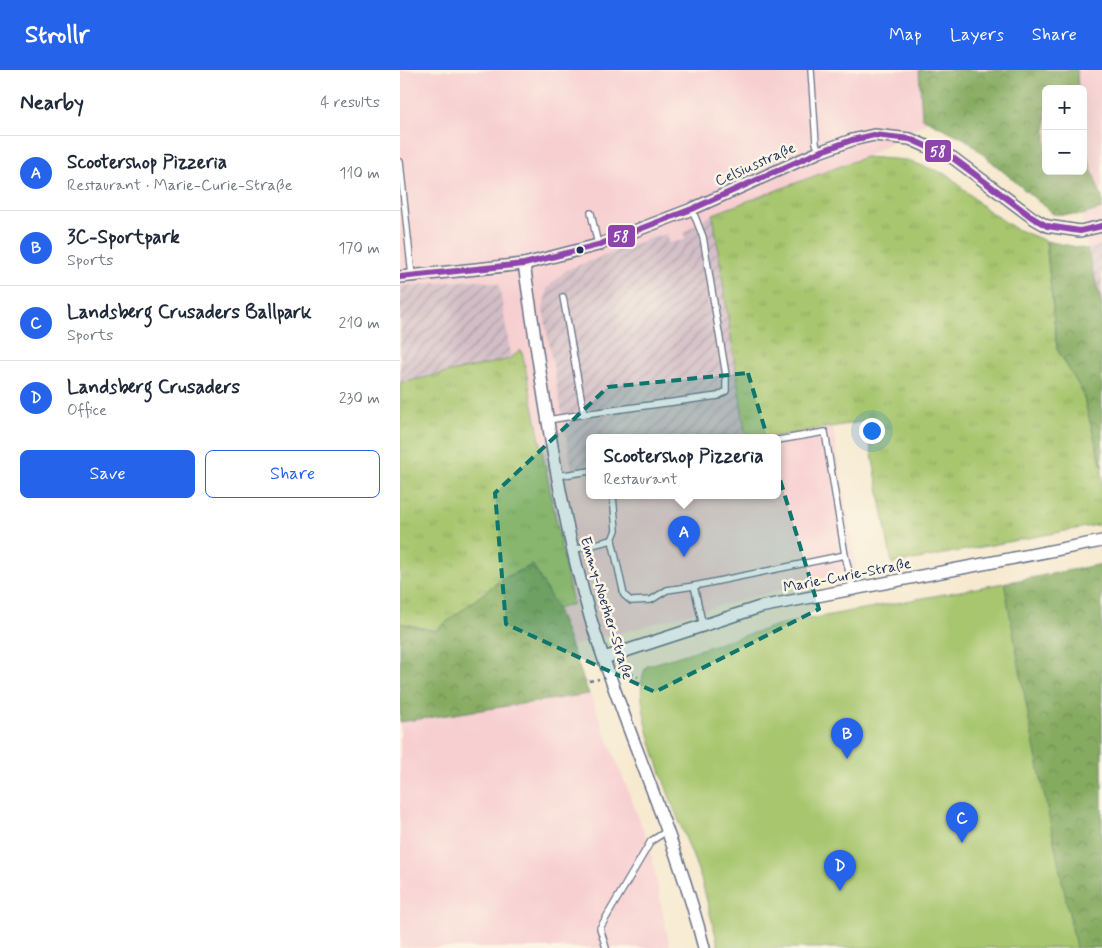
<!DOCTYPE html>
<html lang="en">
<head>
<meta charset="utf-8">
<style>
	:root { --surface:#fff; --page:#f2f2f3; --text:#1f2937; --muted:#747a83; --line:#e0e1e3; --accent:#2563eb }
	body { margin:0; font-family:Mynerve,sans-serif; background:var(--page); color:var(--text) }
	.controls { position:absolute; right:15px; top:15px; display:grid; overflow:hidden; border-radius:8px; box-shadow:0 5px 20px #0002 }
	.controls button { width:45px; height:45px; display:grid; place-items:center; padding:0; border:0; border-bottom:1px solid var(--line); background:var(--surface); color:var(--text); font:25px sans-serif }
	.you { position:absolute; left:471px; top:360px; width:18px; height:18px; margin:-12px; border:4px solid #fff; border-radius:50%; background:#1a73e8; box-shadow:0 0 0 8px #1a73e833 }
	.badge { display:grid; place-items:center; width:32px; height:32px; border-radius:50%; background:var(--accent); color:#fff; font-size:16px; font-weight:700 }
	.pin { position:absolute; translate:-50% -41px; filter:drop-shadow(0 1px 2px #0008) }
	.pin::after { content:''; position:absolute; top:26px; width:18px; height:15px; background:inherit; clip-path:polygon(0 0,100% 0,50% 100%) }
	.popup { position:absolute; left:186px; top:364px; width:195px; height:65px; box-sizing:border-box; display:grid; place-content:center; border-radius:8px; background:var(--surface); filter:drop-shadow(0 1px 4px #0005); font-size:16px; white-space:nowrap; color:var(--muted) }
	.popup b { font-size:19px; color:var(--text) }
	.popup::after { content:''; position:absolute; left:50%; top:100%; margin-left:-10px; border:10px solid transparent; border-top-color:var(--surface) }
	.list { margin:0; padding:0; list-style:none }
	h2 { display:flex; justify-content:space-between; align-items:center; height:65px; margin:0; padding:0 20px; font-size:21px }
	h2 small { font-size:16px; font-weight:400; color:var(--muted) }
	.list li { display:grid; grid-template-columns:32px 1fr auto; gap:15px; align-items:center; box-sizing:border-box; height:75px; padding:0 20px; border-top:1px solid var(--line) }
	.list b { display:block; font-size:19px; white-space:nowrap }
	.list p { margin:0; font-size:16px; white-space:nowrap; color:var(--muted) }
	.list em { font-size:16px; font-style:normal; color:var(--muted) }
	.actions { display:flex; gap:10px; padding:15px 20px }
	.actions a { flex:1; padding:11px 0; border:1px solid var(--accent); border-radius:8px; text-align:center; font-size:18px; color:var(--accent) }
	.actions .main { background:var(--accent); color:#fff }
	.map { position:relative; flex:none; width:702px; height:878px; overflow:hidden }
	header { display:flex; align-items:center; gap:30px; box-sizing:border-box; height:70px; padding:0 25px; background:var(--accent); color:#fff }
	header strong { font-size:24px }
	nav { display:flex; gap:28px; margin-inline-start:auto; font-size:18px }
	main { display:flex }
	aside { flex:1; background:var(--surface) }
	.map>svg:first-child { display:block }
	.built { fill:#f7cfd1 }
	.industrial { fill:url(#industrial-furrows) }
	.grass { fill:url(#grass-tufts); stroke:#617a66 }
	.forest { fill:url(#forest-crowns); stroke:#506d60 }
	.garden { fill:#a7c66e; stroke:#617a66 }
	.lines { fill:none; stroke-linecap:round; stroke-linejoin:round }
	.lane-casing { stroke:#687086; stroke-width:8 }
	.street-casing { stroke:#687086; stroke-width:14 }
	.path { stroke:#687086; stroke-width:2.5; stroke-dasharray:4 4; stroke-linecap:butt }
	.lane { stroke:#fff; stroke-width:5.5 }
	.street { stroke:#fff; stroke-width:11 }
	.bus-1-casing { stroke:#fcf5e5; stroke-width:10 }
	.bus-1 { stroke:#8e44ad; stroke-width:6 }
	.marked { fill:#0f766e; fill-opacity:0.2; stroke:#0f766e; stroke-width:4; stroke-dasharray:10 6; stroke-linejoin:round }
	.bus-dot { fill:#1b2f5e; stroke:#fcf5e5; stroke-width:2 }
	.labels { text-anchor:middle; stroke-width:5; stroke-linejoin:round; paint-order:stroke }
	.street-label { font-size:15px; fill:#1b2f5e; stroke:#fcf5e5 }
	.line-badge { stroke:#fcf5e5; stroke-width:2 }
	.badge-label { font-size:14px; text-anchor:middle; font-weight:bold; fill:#fff }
</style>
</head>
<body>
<header>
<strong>Strollr</strong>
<nav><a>Map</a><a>Layers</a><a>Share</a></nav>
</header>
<main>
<aside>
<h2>Nearby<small>4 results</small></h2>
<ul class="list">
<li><span class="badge">A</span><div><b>Scootershop Pizzeria</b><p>Restaurant · Marie-Curie-Straße</p></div><em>110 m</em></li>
<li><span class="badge">B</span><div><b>3C-Sportpark</b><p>Sports</p></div><em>170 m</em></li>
<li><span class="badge">C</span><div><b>Landsberg Crusaders Ballpark</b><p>Sports</p></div><em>210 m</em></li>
<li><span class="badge">D</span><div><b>Landsberg Crusaders</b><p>Office</p></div><em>230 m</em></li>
</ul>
<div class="actions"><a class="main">Save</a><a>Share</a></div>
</aside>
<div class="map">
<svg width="702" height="878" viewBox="0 0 702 878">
	<defs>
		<pattern id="industrial-furrows" width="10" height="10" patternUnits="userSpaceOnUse" patternTransform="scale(1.25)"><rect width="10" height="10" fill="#d2bdc6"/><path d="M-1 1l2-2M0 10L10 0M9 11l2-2" fill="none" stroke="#aa9aa4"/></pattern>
		<pattern id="grass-tufts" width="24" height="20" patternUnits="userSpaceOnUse" patternTransform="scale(1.25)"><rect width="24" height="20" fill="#a7c66e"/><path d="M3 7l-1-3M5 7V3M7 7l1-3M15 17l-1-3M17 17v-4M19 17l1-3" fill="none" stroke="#8faa62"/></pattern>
		<pattern id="forest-crowns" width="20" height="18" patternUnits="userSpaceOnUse" patternTransform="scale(1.25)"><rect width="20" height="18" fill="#85ab61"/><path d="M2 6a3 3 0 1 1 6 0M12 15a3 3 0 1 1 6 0" fill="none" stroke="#6c8c53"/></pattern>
	</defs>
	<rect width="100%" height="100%" fill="#fcf5e5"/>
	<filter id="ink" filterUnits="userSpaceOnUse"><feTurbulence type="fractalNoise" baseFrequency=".02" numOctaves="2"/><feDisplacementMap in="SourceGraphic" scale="10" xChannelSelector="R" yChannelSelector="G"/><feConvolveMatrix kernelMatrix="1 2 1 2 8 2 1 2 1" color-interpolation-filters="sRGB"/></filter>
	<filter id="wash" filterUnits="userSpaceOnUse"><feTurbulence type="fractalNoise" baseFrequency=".0096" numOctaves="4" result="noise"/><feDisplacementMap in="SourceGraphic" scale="20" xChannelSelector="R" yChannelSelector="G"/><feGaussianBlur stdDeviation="1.12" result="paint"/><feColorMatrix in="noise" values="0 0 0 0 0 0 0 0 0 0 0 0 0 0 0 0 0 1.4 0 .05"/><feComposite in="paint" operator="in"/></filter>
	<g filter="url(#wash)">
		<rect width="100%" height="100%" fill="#f6e9cf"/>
		<g class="built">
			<path d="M0,0H524L527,52L465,87L313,144L346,368H190V426H378V368H366L433,357L456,499L171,576L249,774L270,878H0Z"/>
			<path d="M677,0H702V128L683,75V19H678Z"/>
			<path d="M702,139V235L687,179L682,145Z"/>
		</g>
		<g class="industrial">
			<path d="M313,144L346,368H190V396L172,399L143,240L147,219L166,200L254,167L267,164L268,173L285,170L284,162Z"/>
			<path d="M702,175V235L687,179Z"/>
			<path d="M75,210L99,214L111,289L0,313V216Z"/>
		</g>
		<g class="grass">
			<path d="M465,87L506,90L548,105L587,140L616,159L646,171L657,279L682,321L702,397V454L492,494L466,351L366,368H346L313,144Z"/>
			<path d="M118,281H122L173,534L157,539L132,495L102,509L35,561L0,553V313L110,289Z"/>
		</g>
		<g class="forest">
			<path d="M519,0H677L678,19H646V101H683V75L702,128V139L682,145L653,144L565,69L522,48Z"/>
			<path d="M646,171L687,179L702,235V397L682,321L657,279Z"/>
			<path d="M702,494V878H676L632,666L604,513Z"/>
			<path d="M133,495L157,539L189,624L0,652V553L35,561L102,509Z"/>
		</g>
		<path class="garden" d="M604,513L632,666L676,878H319C313,856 308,834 302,812C289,769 222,631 247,596L382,554Z"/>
	</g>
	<g filter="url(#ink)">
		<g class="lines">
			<defs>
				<g id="lane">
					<path d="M411,0L416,73L419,82"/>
					<path d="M0,92L12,206"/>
					<path d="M191,143L198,175"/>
					<path d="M163,227L184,344L318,326L326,321V305L303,167L292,139"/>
					<path d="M148,350L184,344"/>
					<path d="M378,370L425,362L445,485"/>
					<path d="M157,406L190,401"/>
					<path d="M212,470L216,460L213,426"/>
					<path d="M172,480L212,470L224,525L231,531L251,530L267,520L294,516"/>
					<path d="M303,556L294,516L445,485L453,519"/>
					<path d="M206,878L200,858L251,771L267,761"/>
				</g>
				<g id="street">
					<path d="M124,194C142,314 157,434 191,550C225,661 276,766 304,878"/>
					<path d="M0,207L124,194L198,175L292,139L419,82L452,70L474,65L510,69L553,88L633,148L647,156L680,161L702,156"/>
					<path d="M204,588L360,537L702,471"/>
				</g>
			</defs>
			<use href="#lane" class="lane-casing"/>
			<use href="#street" class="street-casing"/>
			<g class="path">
				<path d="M222,604L229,603L238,607"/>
				<path d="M189,611L199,609"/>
			</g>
			<use href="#lane" class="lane"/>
			<use href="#street" class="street"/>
			<defs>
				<path id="bus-1" d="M0,207L124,194L198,175L292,139L419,82L452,70L474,65L510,69L553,88L633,148L647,156L680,161L702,156"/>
			</defs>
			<use href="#bus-1" class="bus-1-casing"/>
			<use href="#bus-1" class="bus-1"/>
		</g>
	</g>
	<path class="marked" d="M348,303L419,539L255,622L106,554L95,423L208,317Z"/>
	<circle class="bus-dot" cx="180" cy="180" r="4.5"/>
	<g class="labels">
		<g class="street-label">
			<text transform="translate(355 94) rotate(-24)" y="5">Celsiusstraße</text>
			<text transform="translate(447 505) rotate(-11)" y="5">Marie-Curie-Straße</text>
			<text transform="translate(207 538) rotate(73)" y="5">Emmy-Noether-Straße</text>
		</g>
	</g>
	<g class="line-badge">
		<rect x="524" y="69" width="28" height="24" rx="5" fill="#8e44ad"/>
		<rect x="207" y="154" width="29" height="24" rx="5" fill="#8e44ad"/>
	</g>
	<g class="badge-label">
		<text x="538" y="86">58</text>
		<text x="221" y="171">58</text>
	</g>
</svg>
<div class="controls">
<button>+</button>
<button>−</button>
</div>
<div class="you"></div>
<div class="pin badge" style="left:284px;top:487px">A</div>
<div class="popup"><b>Scootershop Pizzeria</b>Restaurant</div>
<div class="pin badge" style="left:447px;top:689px">B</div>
<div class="pin badge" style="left:562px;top:773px">C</div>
<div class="pin badge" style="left:440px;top:821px">D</div>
</div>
</main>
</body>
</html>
